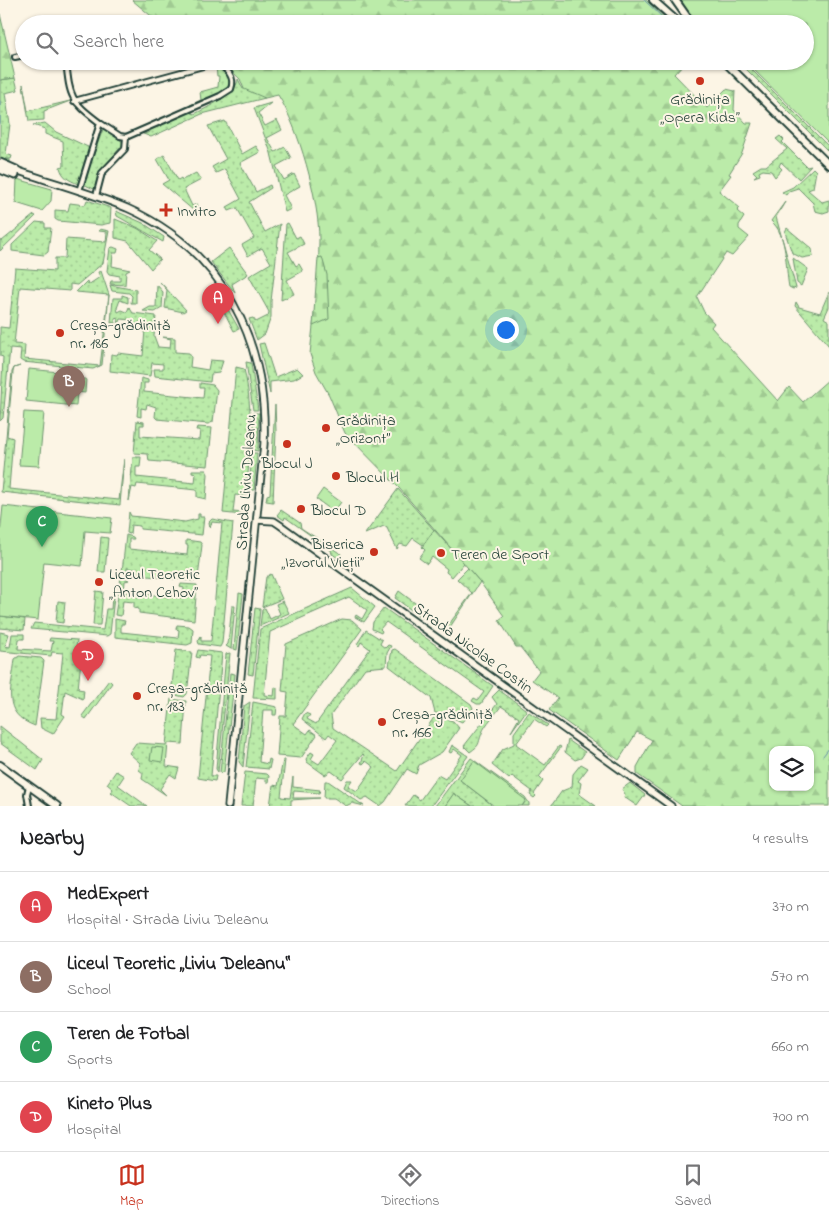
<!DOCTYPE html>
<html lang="en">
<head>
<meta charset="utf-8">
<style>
	:root { --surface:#fff; --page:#f2f2f2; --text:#202124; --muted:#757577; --line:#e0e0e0; --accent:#c8321e }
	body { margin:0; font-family:"Indie Flower",sans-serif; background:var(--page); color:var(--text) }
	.controls { position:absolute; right:15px; bottom:15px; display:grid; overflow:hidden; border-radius:10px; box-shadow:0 1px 4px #0004 }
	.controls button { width:45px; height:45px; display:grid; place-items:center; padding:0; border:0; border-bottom:1px solid var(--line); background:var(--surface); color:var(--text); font:25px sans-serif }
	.you { position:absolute; left:505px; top:329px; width:18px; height:18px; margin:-12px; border:4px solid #fff; border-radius:50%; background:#1a73e8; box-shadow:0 0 0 8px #1a73e833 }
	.badge { display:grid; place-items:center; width:32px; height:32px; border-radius:50%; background:var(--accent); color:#fff; font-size:16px; font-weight:700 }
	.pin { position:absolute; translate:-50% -41px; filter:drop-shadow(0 1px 2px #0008) }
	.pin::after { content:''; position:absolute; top:26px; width:18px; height:15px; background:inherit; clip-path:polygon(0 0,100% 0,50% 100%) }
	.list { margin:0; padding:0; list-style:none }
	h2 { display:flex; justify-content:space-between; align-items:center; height:65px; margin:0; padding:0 20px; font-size:21px }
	h2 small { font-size:16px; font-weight:400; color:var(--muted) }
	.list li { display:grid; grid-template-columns:32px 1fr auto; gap:15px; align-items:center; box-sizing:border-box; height:70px; padding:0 20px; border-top:1px solid var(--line) }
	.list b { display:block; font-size:19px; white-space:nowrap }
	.list p { margin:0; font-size:16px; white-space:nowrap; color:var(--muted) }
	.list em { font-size:16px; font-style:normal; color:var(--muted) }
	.icon { flex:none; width:28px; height:28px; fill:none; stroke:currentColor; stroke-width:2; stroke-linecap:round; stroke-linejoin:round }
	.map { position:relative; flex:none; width:829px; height:806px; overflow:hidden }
	.search { position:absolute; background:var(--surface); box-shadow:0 1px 4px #0004; left:15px; right:15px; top:15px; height:55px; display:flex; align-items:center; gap:12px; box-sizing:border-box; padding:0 18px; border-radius:28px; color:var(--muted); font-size:19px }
	.sheet { height:345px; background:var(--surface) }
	nav { display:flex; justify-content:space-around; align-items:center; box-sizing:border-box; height:70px; border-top:1px solid var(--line); background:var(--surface); font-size:14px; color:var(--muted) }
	nav a { display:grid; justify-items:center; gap:2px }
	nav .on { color:var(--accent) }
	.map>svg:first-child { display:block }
	.grass { fill:url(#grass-dots); stroke:#6d946e }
	.forest { fill:url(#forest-firs); stroke:#6d946e; fill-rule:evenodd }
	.cemetery { fill:url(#cemetery-stones); stroke:#6d946e }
	.park { fill:#bbeba9; stroke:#6d946e }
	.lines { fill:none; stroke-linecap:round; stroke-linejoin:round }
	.stream { stroke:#6892a8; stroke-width:1 }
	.minor-casing { stroke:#1f3d34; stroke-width:8 }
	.secondary-casing { stroke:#1f3d34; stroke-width:9 }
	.primary-casing { stroke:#1f3d34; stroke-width:10 }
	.trunk-casing { stroke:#1f3d34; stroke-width:11 }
	.minor { stroke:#fcf5e5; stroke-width:4 }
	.secondary { stroke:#fcf5e5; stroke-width:5.5 }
	.primary { stroke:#fcf5e5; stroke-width:6 }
	.trunk { stroke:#fcf5e5; stroke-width:7 }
	.poi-dot { fill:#c8321e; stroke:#fcf5e5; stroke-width:2 }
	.labels { text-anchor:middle; stroke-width:4; stroke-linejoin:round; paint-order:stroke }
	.poi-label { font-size:16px; fill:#1f3d34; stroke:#fcf5e5; text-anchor:start }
	.street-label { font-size:16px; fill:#1f3d34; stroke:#fcf5e5 }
</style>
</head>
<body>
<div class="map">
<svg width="829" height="806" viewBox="0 0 829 806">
	<defs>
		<pattern id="grass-dots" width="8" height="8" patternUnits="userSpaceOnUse" patternTransform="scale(1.25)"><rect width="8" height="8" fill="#bbeba9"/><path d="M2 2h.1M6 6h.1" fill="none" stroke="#a0ca92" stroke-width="1.8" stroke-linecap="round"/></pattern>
		<pattern id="forest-firs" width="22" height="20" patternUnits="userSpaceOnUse" patternTransform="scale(1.25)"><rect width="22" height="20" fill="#bbeba9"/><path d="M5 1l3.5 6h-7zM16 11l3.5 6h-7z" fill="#a0ca92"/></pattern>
		<pattern id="cemetery-stones" width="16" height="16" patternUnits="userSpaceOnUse" patternTransform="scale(1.25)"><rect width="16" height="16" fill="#bbeba9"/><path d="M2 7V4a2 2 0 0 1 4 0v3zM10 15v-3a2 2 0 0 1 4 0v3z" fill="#a0ca92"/></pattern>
	</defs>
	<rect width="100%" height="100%" fill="#fcf5e5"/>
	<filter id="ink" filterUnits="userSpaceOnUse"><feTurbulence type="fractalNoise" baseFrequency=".02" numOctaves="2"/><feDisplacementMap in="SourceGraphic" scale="10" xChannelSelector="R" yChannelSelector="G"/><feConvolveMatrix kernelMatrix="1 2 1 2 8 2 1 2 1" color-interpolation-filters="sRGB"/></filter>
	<g filter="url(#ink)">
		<g class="grass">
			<path d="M738,61H742L750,68L829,147V152Z"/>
			<path d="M216,67L228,75L230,83L226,90L190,107V105L201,100L200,92L218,87L219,76H217Z"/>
			<path d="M291,71L263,97L265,98L202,114L151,137L141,133L144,134L150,132L149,129L190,111L194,114C206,109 238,92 238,79L243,89Z"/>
			<path d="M15,78L18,90L5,93L10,124L6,154L12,156L11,159H5L10,160V164L0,160V80Z"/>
			<path d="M23,84L28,111L70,101L44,111V120L29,121Z"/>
			<path d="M271,103L258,113L265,126L277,120L282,130L267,138L275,152L285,147L291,158L276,166L284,180L294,174L300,186L284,195L291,209L285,212L271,153L254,108Z"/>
			<path d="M225,121L242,154L256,146L260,152L240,163L256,192L270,185L271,188L249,202L265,232L280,224L271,301V317L265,334L257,340L249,319L253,318L256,322L268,316L269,312L249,276L271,263L262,248L248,256L242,245L254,238L237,208L229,211L227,207L241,199L225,169L216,173L212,167L226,159L208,126Z"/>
			<path d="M45,123L56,132L90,148L78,184C69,180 62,177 60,167L64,166L63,141L45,134V129L33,125Z"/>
			<path d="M103,129L107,130L124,143L99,173L94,189L83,184Z"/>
			<path d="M780,136L784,140L782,142L807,167L811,166L799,179L781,162L779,166L782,169L775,177L771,171L763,170L759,172L760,175L754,177L757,175L753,171L761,166H766L787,149L776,139Z"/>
			<path d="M164,155L178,180L181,178L182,180L196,173L201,180L184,189L192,206L197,204L202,213L200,216L162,184L169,180L157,159Z"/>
			<path d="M813,168L816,171L813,188L808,190L822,202L829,200V211L823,213L815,211L813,203L798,188L789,191L786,195L782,192L793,187Z"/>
			<path d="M87,200L111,208L110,223L101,225L58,221L55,219V210L68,211L70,203L85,205Z"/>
			<path d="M785,202L776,217L796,288L793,289L789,287C785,266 788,235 771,221Z"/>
			<path d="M116,211L143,223L164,237L163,242L117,216Z"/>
			<path d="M34,215L36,216L0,251V240L2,241Z"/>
			<path d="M115,219L137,228L157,241L149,250L160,259L151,269L128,241L115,238Z"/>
			<path d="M36,222L45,223V228H51L48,252L44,255L12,251V245Z"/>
			<path d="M288,223L296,238L300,236L304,244L288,252L296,266L299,264L303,271L287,280L294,294L281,300L286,224Z"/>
			<path d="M787,228L812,249L813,256L802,258L792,253L785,232Z"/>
			<path d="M100,229L109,231L103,263L77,285L70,284V291L20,287L14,344L25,345L24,359L100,366L109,295L76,292L87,281L88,285L100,277L98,272L101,271L109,295L102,365L93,369L23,362L20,360L21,349L10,348L3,418L0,421L3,357L0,356V327L9,328L15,268L55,271V258H65L66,239L106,242L107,232L99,231Z"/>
			<path d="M113,247L118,249L117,253H113L112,266L130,270L126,272L125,285L110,284L111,281H120V276L109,274L107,271L110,248Z"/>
			<path d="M229,248L248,274L232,284L235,293L211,262Z"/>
			<path d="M793,258L808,269L801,286L797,283Z"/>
			<path d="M160,282L186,310L183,312L165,308L167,290Z"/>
			<path d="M110,285L136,290V303H131L132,296L129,293L112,291Z"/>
			<path d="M157,285L163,292L162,308L155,312L143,311L150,307H156Z"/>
			<path d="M216,288L239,329L234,331L213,291Z"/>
			<path d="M829,292V307L824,318L829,321V346L795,306L796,302L799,307L820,313Z"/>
			<path d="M122,295L128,297V303L120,300L117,308L118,312L122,310L127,312L129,307L133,313L156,316L154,336L158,347L170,348L171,339L162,337L175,338V352L189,353L191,357L190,367L208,370L210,360L223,361L219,373L211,374L210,382L155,376L154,369H163V364L152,363L150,376L110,371L111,354L117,355L118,353L143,356L145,329L140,322L131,327L132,320L121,319L119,324L118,319L115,318V323H111L113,298H122Z"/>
			<path d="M264,343L275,377L297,368L303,374L294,379L270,382V394L259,344Z"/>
			<path d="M246,362L251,363L258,410H253Z"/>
			<path d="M20,366L14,368L13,372L7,436L13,438L9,489L119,500L124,459L120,505L1,492L12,372L14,368Z"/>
			<path d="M236,367L244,369C254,411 250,454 246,496L235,495L233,512L243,513L242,515L223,513Z"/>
			<path d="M141,378L148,380V383H144V392L203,398L204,388H200V383L213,385L217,390L213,422L208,424L157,419L155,417L156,407L147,404L146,409L141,408V417L137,416Z"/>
			<path d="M275,405L276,431L273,502L266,501L267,495L270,494Z"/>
			<path d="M253,413H259L258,451L253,450Z"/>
			<path d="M137,421L144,422V425H140V436L199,440L200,430H196L197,427L212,428L208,466L149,461L148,454L134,453Z"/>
			<path d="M252,453H257L254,490H249Z"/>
			<path d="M133,457H141L140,467H136V477L195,483L196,473L192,472V470H206L208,474L206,499L197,497V490L137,484L136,488L132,487L129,501Z"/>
			<path d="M398,489L434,530L423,545L413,538L407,546L400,544L397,549L387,528L384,526L365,534Z"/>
			<path d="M281,510L300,523L301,528L341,554L340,559L332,554L331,550L285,517L284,520L277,515Z"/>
			<path d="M129,512L131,516L185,522L198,519V514H200V517H204L202,535L140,529V526L131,525L130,534L127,533Z"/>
			<path d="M212,519L233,523L222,643L220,647L199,644L198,641L201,636V641H211L222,523L212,522L210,528L209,522Z"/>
			<path d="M126,535L133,537L134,539H129V549L187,555L188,545H186V540L200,542L202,545L198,578L193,581L139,575L136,573V569L127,568V572H122Z"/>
			<path d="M101,537L108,538L105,572H98Z"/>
			<path d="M468,568L480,582L446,633L444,631L472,593L457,579Z"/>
			<path d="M271,574L282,599L262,607L266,577Z"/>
			<path d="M121,577L129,580L125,581L124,592L183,598L184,588L180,587L181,584L197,585L194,620L139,613V609L134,608V602L123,601L121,616L115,615Z"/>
			<path d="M352,588L375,607L364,622L355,617L356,615L362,619L367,610L349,597L270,632L264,695L274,696L275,687L277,688V699L253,698L260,629Z"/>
			<path d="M96,591L103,592L100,625H93Z"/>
			<path d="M399,591L427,612L422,618L395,598Z"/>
			<path d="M239,593L243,594L237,650L234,649Z"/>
			<path d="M112,597H114L110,634L107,636L31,629L34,623L103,630L106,609H111Z"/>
			<path d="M58,601L65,602L63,623L56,622Z"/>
			<path d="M283,601L289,613L260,626L262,610L265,608L270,619L280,614L276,604Z"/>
			<path d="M232,606H235L231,649L226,646L228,644Z"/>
			<path d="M255,608L260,609L253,675L248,674Z"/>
			<path d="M384,608L493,686L481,704H477L472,701L474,698L478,700L484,692L386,622L380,629L382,631L381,633L372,629L373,622Z"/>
			<path d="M0,616L25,619L24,630L0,628Z"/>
			<path d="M115,619L125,621L124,624H121V632L178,638L179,630L176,629L177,625L189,626L193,629L192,643L187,645L115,637Z"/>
			<path d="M342,619L352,620L362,629L293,724L307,734L310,730L317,735L301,758L277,756L280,716H286L288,692L282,691L286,644Z"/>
			<path d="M366,630L382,640L380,644L385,648L388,645L391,646L387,653L386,666L365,668L331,715L333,728L397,771L435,716L453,721L459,728L442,752L419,765L416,774L407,769L385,802L380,806L367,797L361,800L344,787L347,780H352L348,786L357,791L374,767L366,761L363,764L361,763L364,755L363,754L342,779L331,771L325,775L307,762L306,759L311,752L314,754L311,759L319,764L337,740L329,734L326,738L302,719L305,713L310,715L307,719L316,724L370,649L361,642L359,646L357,644Z"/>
			<path d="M0,632L9,634L5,646L10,647L12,634H24V639H19L18,649L51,651L53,641H49L50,638L77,640L75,659L81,660L78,689L84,690L83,699L65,691L62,714L65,716L53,734L41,728L40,718L56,719L63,653L52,652L51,656L0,651Z"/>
			<path d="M395,649L471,704L473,708L462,722L445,714L435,713L431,698L389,666L392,650Z"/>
			<path d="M176,650L192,652L187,694L184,697L171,694Z"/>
			<path d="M198,650L222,653L211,776H216L215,781L198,778L210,656L200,655L199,658L196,657Z"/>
			<path d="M230,653L218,772L216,769L226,654Z"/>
			<path d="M19,656L41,658L44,661L35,726C0,713 12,688 15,659Z"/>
			<path d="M230,673L235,674L224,772L220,773Z"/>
			<path d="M109,680L112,683L86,719L82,716Z"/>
			<path d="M499,690L525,709L526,711L511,732L519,718L501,706C496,714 485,724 482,733C477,746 481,744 470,752L464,746L497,704L492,697Z"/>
			<path d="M171,699L186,701L183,744L168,743L166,766L179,768L176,778L170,774L160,789L166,795L142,779L143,773L139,770L140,763L129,753L136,743L166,745Z"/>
			<path d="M250,702L243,767L239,762L244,706Z"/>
			<path d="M253,702L277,707L276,715H273V710H263L259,762L268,764L269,759L271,760L269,769L246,767Z"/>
			<path d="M529,712L548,725L546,727L534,719L516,744L545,765L559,746L561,747L539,777L543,781L534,794L536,796L534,798L530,795L532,791L512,776L509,779L492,765L503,749L514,744V733Z"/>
			<path d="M0,726L43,760L37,770L0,743Z"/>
			<path d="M568,740L585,752L581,758L575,760L565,752Z"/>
			<path d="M452,745L468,756L431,806H405L413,795L420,800L438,775L445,779L462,755L454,749L451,753L449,752Z"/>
			<path d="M471,758L525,797L529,803V806H522L526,801L460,780L491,804L490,806H472L454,794L445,806H435Z"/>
			<path d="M283,760H285L281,797L290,798L293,777V787L320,790L319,793L294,791L293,798H320L291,800V806H270L273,785L278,786Z"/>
			<path d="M581,764L588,768L578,781L581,783L579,794L596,806H551L562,791L572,787L573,774Z"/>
			<path d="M116,771L124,776L118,785L147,806H131L111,792L113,789L107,784Z"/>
			<path d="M245,772L267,774L269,776L268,782H266V779L256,778L253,806H241Z"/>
			<path d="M325,781H328L364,806L352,803L346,806L334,798H324Z"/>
			<path d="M630,783L645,795L637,806L624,797L625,794L622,789Z"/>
		</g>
		<g class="forest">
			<path d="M132,0H646L671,24H169L156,20Z"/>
			<path d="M0,14L15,78L0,80Z"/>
			<path d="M221,61H686L674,74L707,108L726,89L735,91L734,110L746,123H752L742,153L729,174L731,175L719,191L740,208L737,211L744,217L739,225V229L749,237L732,256L726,253L697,297L704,312L714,323L711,327L778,401L789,387L803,402L829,379V806H682L637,774V767L652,740L637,732L619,760L549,710L558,698L532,680L539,671L520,647H516L499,620L504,616L480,582L399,488L345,433L329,395L316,372L310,354C314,316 319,277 319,239C319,200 299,128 278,95L265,98L244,89L240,79ZM773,750H810V787H773Z"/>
		</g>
		<path class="cemetery" d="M322,257L327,275L329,319L313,326L318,258Z"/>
		<g class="park">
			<path d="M681,0H829V144L745,61H805V24H700L686,9Z"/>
			<path d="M17,179L52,189L51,201L42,211L16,203Z"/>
			<path d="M29,369L79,374L78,379H86L85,393L77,392L76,406L26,401Z"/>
			<path d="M24,412L44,413L39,466L19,465Z"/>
			<path d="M323,489L341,502L334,512L316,499Z"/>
			<path d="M3,506L112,518L110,533L85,531L82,566L44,562L38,620L0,616V535Z"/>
			<path d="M434,530L464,563L452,577L446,572L447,569L432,557L427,564L419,558L425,550L422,547Z"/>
			<path d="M152,747L164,748L162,762L150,760Z"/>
			<path d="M474,761L526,800L522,806H494L460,780Z"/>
			<path d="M454,793V794L472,806H445Z"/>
		</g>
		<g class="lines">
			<g class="stream">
				<path d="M644,0L661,16"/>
				<path d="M0,101V124"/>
				<path d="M823,756L829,748"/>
			</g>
			<defs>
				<g id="minor">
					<path d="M147,24H163"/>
					<path d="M15,57L24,55"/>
					<path d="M66,61C70,98 70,100 100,123L79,191"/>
					<path d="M74,101L218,62"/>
					<path d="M100,123L120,136L126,137L220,96L231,89C236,76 226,69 216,61"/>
					<path d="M96,196L102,173L125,149L126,137"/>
					<path d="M29,806L27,794L29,786"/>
				</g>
				<g id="secondary">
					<path d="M16,170C53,183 91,193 127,208C224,251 268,342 264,444L228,806"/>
					<path d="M257,520L274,521L280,525L671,806"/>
				</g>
				<g id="primary">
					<path d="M653,0L680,24"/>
					<path d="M675,0L692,24"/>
					<path d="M724,61L829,165"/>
					<path d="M0,765L57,806"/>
				</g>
				<g id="trunk">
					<path d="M0,163L16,170"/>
					<path d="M0,169L15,175"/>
				</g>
			</defs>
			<use href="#minor" class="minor-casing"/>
			<use href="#secondary" class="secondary-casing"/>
			<use href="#primary" class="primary-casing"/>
			<use href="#trunk" class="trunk-casing"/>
			<use href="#minor" class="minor"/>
			<use href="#secondary" class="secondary"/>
			<use href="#primary" class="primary"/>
			<use href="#trunk" class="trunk"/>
		</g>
	</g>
	<g class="poi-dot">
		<circle cx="700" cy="81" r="5"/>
		<path d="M163.5 202.5h5v5h5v5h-5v5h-5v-5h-5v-5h5z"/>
		<circle cx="60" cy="333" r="5"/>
		<circle cx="326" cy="428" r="5"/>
		<circle cx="287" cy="444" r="5"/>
		<circle cx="336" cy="476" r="5"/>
		<circle cx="301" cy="509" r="5"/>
		<circle cx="374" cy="552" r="5"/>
		<circle cx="441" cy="553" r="5"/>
		<circle cx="99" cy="582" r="5"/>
		<circle cx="137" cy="696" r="5"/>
		<circle cx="382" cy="722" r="5"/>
	</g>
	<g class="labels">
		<g class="poi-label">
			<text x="700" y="104" text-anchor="middle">Grădinița<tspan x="700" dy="18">„Opera Kids”</tspan></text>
			<text x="177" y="216">Invitro</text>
			<text x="70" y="330">Creșa-grădiniță<tspan x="70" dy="18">nr. 186</tspan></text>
			<text x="336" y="425">Grădinița<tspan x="336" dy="18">„Orizont”</tspan></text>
			<text x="287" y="468" text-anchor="middle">Blocul J</text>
			<text x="346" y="482">Blocul H</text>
			<text x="311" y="515">Blocul D</text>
			<text x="364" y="549" text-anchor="end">Biserica<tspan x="364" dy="18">„Izvorul Vieții”</tspan></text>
			<text x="451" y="559">Teren de Sport</text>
			<text x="109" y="579">Liceul Teoretic<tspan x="109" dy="18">„Anton Cehov”</tspan></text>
			<text x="147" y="693">Creșa-grădiniță<tspan x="147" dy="18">nr. 183</tspan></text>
			<text x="392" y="719">Creșa-grădiniță<tspan x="392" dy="18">nr. 166</tspan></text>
		</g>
		<g class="street-label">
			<text transform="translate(245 482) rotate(-86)" y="6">Strada Liviu Deleanu</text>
			<text transform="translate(474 647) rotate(36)" y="6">Strada Nicolae Costin</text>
		</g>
	</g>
</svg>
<div class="controls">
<button><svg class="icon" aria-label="layers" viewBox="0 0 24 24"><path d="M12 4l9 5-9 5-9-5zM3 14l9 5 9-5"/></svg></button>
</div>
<div class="you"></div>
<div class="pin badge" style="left:218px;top:324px;background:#e0444e">A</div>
<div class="pin badge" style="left:69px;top:407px;background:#8d6e63">B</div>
<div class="pin badge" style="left:42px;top:547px;background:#2e9e5b">C</div>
<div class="pin badge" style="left:88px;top:681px;background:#e0444e">D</div>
<div class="search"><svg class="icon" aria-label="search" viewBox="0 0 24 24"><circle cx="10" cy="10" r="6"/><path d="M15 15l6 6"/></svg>Search here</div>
</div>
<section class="sheet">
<h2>Nearby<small>4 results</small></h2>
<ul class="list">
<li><span class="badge" style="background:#e0444e">A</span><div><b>MedExpert</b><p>Hospital · Strada Liviu Deleanu</p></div><em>370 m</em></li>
<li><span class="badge" style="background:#8d6e63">B</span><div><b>Liceul Teoretic „Liviu Deleanu“</b><p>School</p></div><em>570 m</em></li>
<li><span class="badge" style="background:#2e9e5b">C</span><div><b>Teren de Fotbal</b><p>Sports</p></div><em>660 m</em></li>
<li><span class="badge" style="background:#e0444e">D</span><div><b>Kineto Plus</b><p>Hospital</p></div><em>700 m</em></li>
</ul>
</section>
<nav>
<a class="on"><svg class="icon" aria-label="map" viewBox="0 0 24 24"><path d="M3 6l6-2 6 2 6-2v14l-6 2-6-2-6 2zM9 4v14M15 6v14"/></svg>Map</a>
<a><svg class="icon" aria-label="directions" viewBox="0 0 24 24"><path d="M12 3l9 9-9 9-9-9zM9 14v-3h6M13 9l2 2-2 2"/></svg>Directions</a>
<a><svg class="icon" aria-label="saved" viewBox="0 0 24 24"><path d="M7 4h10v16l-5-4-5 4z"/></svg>Saved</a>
</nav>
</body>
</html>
